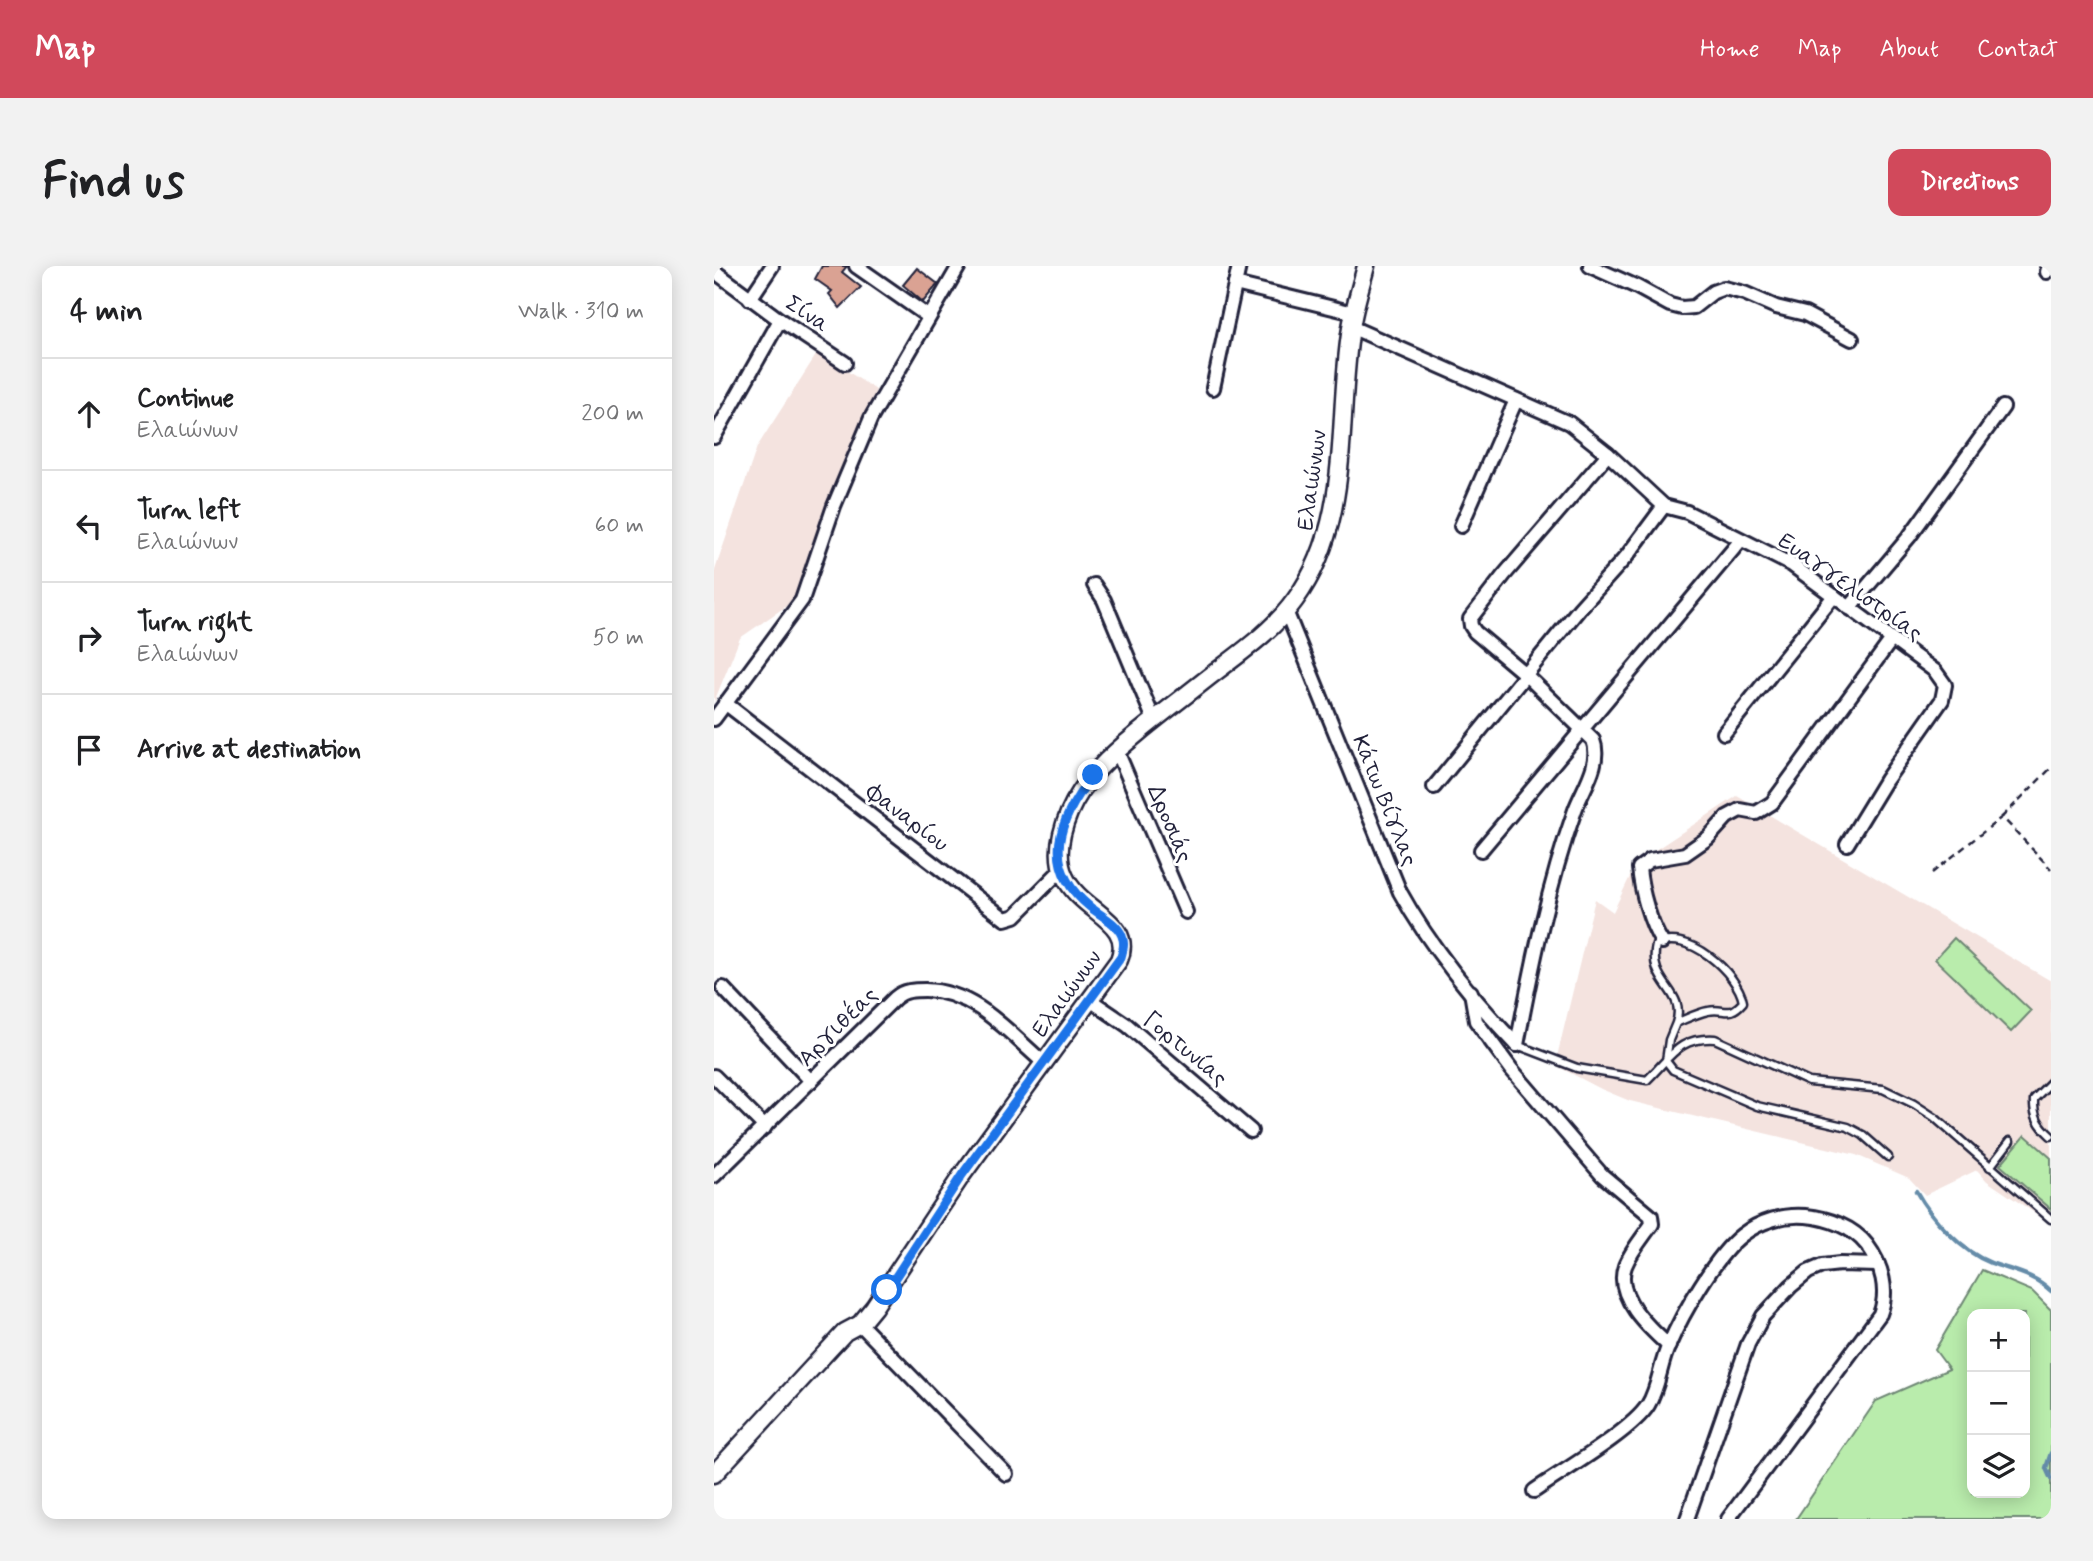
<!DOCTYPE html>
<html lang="en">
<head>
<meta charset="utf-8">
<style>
	:root { --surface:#fff; --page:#f2f2f2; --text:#202124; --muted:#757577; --line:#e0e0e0; --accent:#d1495b }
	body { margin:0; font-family:Mynerve,sans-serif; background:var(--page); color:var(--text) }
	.controls { position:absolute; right:21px; bottom:21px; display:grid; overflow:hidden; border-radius:14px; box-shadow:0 4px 18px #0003 }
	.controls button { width:63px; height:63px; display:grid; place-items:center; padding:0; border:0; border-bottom:2px solid var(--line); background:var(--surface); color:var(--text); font:35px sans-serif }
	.stop { position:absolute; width:21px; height:21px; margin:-16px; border:5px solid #1a73e8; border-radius:50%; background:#fff }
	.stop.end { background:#1a73e8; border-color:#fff; box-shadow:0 2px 7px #0008 }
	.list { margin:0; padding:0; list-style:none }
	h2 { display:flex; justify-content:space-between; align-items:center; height:91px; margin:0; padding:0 28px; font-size:30px }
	h2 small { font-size:23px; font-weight:400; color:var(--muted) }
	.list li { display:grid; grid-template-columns:46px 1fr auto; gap:21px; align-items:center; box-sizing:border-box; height:112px; padding:0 28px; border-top:2px solid var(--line) }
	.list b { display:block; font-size:26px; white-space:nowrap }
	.list p { margin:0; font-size:23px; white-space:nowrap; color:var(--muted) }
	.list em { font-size:23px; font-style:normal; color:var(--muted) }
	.icon { flex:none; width:38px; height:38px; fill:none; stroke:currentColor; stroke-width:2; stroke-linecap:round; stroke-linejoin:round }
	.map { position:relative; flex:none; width:1337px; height:1253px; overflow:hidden; border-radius:14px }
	header { display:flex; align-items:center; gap:42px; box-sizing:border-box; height:98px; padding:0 35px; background:var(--accent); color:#fff }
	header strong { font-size:33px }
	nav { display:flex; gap:38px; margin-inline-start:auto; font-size:24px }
	.intro { display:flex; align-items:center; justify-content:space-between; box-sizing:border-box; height:168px; padding:0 42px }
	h1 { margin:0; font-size:49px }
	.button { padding:18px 32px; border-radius:14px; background:var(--accent); color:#fff; font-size:24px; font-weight:700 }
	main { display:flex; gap:42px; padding:0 42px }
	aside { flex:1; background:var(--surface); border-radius:14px; box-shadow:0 4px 18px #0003 }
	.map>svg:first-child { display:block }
	.built { fill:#f4e3df }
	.green { fill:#b9ecac; stroke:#6e8774; stroke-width:2; fill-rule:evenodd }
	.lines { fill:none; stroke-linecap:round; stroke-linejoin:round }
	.stream { stroke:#658ca9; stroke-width:4.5 }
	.building { fill:#daa293; stroke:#22223b; stroke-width:2 }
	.service-casing { stroke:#22223b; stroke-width:11 }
	.minor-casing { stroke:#22223b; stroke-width:18 }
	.secondary-casing { stroke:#22223b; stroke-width:21 }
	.path { stroke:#22223b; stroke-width:2.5; stroke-dasharray:7 5; stroke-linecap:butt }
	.service { stroke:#fff; stroke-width:6 }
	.minor { stroke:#fff; stroke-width:12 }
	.secondary { stroke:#fff; stroke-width:16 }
	.route { stroke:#1a73e8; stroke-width:9 }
	.labels { text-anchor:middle; stroke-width:6; stroke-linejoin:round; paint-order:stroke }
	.street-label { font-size:23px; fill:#22223b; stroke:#fff }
</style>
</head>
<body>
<header>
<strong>Map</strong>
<nav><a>Home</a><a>Map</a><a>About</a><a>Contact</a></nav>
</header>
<div class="intro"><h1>Find us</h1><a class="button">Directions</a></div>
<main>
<aside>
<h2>4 min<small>Walk · 310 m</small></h2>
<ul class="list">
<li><svg class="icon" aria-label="ahead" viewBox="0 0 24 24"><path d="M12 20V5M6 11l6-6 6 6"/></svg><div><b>Continue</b><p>Ελαιώνων</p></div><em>200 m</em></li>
<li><svg class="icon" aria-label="left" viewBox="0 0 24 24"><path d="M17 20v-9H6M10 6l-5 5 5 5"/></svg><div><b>Turn left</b><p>Ελαιώνων</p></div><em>60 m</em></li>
<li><svg class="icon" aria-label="right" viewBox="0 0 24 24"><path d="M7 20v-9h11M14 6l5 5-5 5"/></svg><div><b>Turn right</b><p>Ελαιώνων</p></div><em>50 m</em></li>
<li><svg class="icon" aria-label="arrive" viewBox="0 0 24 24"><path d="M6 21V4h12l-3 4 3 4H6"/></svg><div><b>Arrive at destination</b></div></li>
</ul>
</aside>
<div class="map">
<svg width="1337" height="1253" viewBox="0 0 1337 1253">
	<rect width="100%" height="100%" fill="#fff"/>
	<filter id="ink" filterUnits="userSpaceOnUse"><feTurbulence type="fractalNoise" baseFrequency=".0143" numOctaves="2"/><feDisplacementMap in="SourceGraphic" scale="14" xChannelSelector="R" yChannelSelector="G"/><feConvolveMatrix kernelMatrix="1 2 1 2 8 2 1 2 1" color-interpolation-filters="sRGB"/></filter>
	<g filter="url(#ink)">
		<g class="built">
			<path d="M104,86L162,124L84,332L26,372L0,436V307L43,181Z"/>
			<path d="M1023,530L1337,715V958L1273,915L1263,904L1211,929L1195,912L1142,889L916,835L887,823L841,799L881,633L899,646L923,596Z"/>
		</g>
		<g class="green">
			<path d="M1240,672L1317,745L1297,766L1221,693Z"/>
			<path d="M1311,869L1337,892V943L1286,899Z"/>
			<path d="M1268,1004L1318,1025L1337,1044V1253H1082L1162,1135L1235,1103L1221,1084ZM1258,1048H1311V1227H1258Z"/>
		</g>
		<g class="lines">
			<g class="stream">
				<path d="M1202,925C1217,952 1248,986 1277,997C1298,1005 1320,1008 1337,1025"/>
				<path d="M1337,1187L1332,1202L1337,1213"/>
			</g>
		</g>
		<g class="building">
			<path d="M108,0H133L128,6L147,21L126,42L115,28L118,25L101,13Z"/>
			<path d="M203,2L224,18L209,36L189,19Z"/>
		</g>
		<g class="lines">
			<defs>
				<g id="service">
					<path d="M962,757C973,724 933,718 942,679C972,661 1024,707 1029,736C1014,753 1011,741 994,745C983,747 972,753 962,757L955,774L952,795L959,804L1043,840L1134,861L1149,869L1174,891"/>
					<path d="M803,779L863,802L933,814C957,791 964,771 1001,773L1095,816L1169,823L1200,838L1220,851L1337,953"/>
					<path d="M1337,816L1320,833C1319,850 1325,859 1337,870"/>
					<path d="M1276,901L1296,875"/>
				</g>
				<g id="minor">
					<path d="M142,0L215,51"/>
					<path d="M876,0L923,21L956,39L968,42L980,41L999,26L1010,22L1030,27L1062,41L1091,48L1138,73"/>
					<path d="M0,5L66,54L131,97"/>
					<path d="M1333,6L1335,0"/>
					<path d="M521,18L640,47"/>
					<path d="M36,33L58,0"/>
					<path d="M637,61L855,157L894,188L950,240L973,246L1078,299L1221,405L1231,419L1228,434L1172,514L1133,578"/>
					<path d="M499,122L525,0"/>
					<path d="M0,171L66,54"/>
					<path d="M747,260L802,134"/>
					<path d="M380,319L390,334L440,454"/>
					<path d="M1135,342L1195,271L1289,141"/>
					<path d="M572,345L686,626C715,679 761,736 803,779"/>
					<path d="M11,437L291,653L301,650L347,604"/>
					<path d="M0,453L88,334L120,240L157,152L245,0"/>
					<path d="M1010,467L1120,330"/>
					<path d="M403,485L472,646"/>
					<path d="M720,521L866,342L912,291L950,240"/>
					<path d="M767,584L1027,274"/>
					<path d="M948,676C936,658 927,624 925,602L936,594L971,588L994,572L1013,551L1026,544L1042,547L1058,537L1178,373"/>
					<path d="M9,722L97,815"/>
					<path d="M757,726L762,755L798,804L888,909L937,950L938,958C929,971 917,985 911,1000C900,1030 935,1062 955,1080"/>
					<path d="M376,734L413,759L537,865"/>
					<path d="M803,779C818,700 834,620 861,544C869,522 888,497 879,474L812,409L761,366L757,360L756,353L790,309L894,188"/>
					<path d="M0,810L51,861"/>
					<path d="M0,910L181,732C190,724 200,724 211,724C261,725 294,766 329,796"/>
					<path d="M146,1058L292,1208"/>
					<path d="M820,1225C847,1206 918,1165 934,1139C945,1121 946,1098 955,1079C968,1048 1002,989 1028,969C1046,955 1070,948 1092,950C1114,952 1139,961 1153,979C1168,999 1175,1025 1166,1048L1014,1253"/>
					<path d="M973,1253L1034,1078L1049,1050L1077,1020L1094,1006L1108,1000L1126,998L1164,999"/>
				</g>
				<path id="secondary" d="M0,1208L131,1066L146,1058L160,1041L248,909L405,694C427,638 313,647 355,547C369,514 397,489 424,467C447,448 471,430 495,411C525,388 559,365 581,334C639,255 622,153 637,62C640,41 647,20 652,0"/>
			</defs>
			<use href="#service" class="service-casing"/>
			<use href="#minor" class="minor-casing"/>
			<use href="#secondary" class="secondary-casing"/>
			<g class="path">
				<path d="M1288,551L1337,502"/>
				<path d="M1218,607L1288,551L1337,603"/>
			</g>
			<use href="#service" class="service"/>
			<use href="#minor" class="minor"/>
			<use href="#secondary" class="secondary"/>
		</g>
	</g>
	<g class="lines" filter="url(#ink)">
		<path class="route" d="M173,1024L248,909L407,691C409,684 411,677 408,670C403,657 386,649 376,641C326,600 344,554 379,509"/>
	</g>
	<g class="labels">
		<g class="street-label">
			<text transform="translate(94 47) rotate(34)" y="8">Σίνα</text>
			<text transform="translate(597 214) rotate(-82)" y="8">Ελαιώνων</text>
			<text transform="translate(1137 320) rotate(35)" y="8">Ευαγγελιστρίας</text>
			<text transform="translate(672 534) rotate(68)" y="8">Κάτω Βίγλας</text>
			<text transform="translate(194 551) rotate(37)" y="8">Φαναρίου</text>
			<text transform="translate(457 557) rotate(67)" y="8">Δροσιάς</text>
			<text transform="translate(352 727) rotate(-54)" y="8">Ελαιώνων</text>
			<text transform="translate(123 760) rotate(-45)" y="8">Αργιθέας</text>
			<text transform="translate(472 782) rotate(40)" y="8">Γορτυνίας</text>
		</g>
	</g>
</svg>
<div class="controls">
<button>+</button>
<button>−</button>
<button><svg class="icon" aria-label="layers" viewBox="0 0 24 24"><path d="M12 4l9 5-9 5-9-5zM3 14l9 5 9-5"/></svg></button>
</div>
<div class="stop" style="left:173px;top:1024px"></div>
<div class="stop end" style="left:379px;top:509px"></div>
</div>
</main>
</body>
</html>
